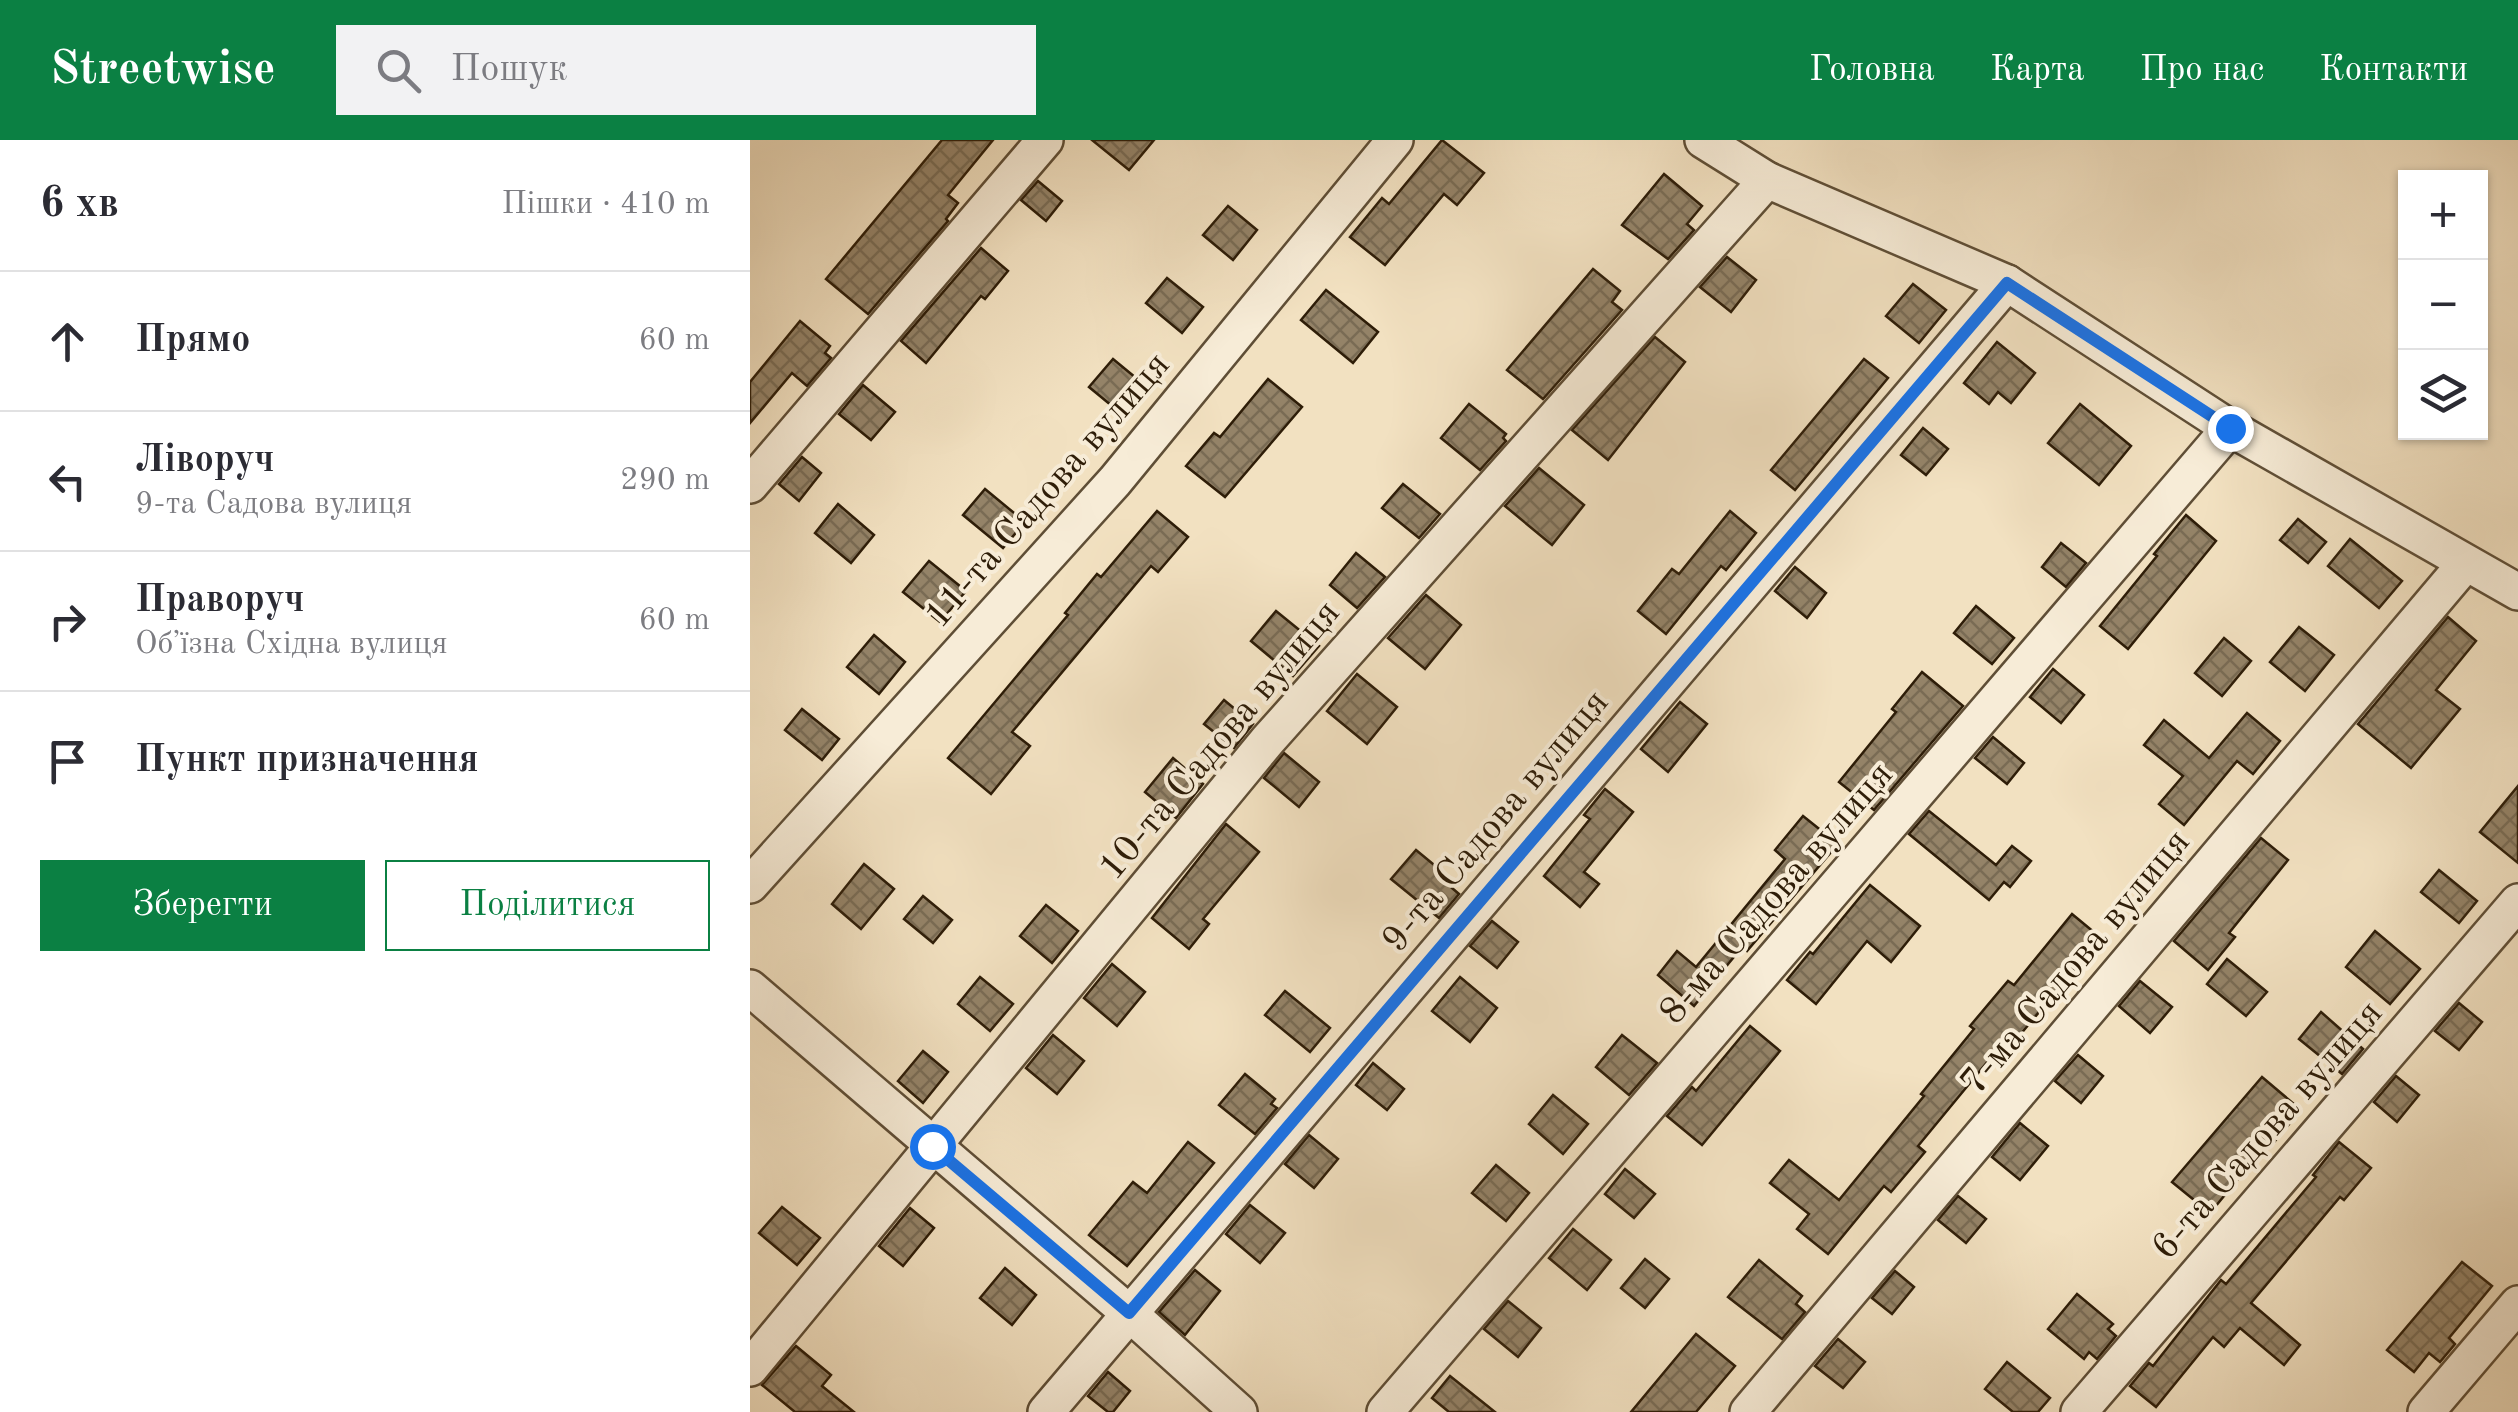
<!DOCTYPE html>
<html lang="uk">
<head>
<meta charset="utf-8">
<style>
	:root { --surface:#fff; --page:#f2f2f3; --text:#2b2b33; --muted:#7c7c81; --line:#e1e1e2; --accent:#0b8043 }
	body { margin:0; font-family:"Old Standard TT",serif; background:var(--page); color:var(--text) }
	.controls { position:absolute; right:30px; top:30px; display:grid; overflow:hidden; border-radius:0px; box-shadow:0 2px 8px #0004 }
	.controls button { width:90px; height:90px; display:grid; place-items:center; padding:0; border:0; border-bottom:2px solid var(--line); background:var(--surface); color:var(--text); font:50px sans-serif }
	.stop { position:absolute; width:30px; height:30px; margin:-22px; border:8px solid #1a73e8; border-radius:50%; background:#fff }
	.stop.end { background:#1a73e8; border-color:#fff; box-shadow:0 2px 10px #0008 }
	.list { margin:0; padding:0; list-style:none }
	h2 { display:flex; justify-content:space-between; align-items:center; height:130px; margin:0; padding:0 40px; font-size:42px }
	h2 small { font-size:32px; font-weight:400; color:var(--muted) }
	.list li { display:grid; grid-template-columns:65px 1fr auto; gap:30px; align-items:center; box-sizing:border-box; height:140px; padding:0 40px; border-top:2px solid var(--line) }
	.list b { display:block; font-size:38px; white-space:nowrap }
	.list p { margin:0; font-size:32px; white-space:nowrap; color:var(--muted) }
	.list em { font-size:32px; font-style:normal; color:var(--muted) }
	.actions { display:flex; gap:20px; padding:30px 40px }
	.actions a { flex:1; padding:22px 0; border:2px solid var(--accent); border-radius:0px; text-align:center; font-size:35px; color:var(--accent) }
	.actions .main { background:var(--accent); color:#fff }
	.icon { flex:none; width:55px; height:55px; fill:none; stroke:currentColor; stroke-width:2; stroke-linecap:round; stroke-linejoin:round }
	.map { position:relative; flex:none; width:1768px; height:1272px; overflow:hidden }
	header { display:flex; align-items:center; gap:60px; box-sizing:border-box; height:140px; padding:0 50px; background:var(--accent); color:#fff }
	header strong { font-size:48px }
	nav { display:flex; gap:55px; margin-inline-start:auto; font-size:35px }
	.search { width:700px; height:90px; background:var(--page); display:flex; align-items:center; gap:25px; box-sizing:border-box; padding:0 35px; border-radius:0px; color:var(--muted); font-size:38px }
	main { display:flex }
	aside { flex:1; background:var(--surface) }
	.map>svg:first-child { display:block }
	.building { fill:url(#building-cross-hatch); stroke:#2e1d08; stroke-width:2.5 }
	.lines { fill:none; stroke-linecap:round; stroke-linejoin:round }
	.street-casing { stroke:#5f4e36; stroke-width:40 }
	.street { stroke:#f7ecd7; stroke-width:35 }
	.route { stroke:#1a73e8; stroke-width:12 }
	.labels { text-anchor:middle; stroke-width:8; stroke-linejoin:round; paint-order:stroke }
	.street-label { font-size:38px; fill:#2e1d08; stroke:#f7ecd7 }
</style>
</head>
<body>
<header>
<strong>Streetwise</strong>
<div class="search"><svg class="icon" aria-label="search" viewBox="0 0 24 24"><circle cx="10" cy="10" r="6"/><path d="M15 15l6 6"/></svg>Пошук</div>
<nav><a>Головна</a><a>Карта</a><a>Про нас</a><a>Контакти</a></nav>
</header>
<main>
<aside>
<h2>6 хв<small>Пішки · 410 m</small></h2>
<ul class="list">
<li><svg class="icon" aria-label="ahead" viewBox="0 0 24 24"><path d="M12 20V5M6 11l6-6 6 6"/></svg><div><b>Прямо</b></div><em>60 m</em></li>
<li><svg class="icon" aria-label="left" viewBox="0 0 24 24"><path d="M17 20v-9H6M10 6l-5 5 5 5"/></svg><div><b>Ліворуч</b><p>9-та Садова вулиця</p></div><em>290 m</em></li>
<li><svg class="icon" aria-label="right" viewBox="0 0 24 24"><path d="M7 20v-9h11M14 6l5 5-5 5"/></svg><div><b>Праворуч</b><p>Обʼїзна Східна вулиця</p></div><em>60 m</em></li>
<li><svg class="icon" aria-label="arrive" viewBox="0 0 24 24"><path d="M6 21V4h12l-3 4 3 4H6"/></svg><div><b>Пункт призначення</b></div></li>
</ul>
<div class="actions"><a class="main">Зберегти</a><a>Поділитися</a></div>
</aside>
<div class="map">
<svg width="1768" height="1272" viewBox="0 0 1768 1272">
	<defs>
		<pattern id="building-cross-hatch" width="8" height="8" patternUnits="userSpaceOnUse" patternTransform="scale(2.5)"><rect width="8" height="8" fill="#948368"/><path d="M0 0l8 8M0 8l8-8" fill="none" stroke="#796b54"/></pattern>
	</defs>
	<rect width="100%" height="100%" fill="#f2e1c1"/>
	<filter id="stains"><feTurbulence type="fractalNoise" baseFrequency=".002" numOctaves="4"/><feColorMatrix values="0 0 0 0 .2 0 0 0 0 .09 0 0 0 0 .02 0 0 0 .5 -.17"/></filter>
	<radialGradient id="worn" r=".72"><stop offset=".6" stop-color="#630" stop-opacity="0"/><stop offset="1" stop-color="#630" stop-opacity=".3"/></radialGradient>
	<g class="building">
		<path d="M192,0H243L198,55L208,63L196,79L198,81L118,174L76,139Z"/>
		<path d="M342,0H404L379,30Z"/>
		<path d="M692,0L734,33L707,65L694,54L635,125L600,97L632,58L639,64Z"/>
		<path d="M914,34L952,66L937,84L944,90L918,119L872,85Z"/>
		<path d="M288,41L312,61L296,81L271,60Z"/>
		<path d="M478,66L507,90L483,120L453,95Z"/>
		<path d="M231,108L258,131L235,159L231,156L176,223L151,201Z"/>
		<path d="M977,117L1006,140L981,172L950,147Z"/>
		<path d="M843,129L870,151L862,162L872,170L793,259L757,230Z"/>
		<path d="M417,138L453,167L432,193L396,163Z"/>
		<path d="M1163,144L1196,170L1169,203L1136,176Z"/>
		<path d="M576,150L628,192L603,223L551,180Z"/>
		<path d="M50,181L80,206L75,213L81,218L57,246L42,233L0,283V242Z"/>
		<path d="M905,197L935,222L858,320L822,290Z"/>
		<path d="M1247,202L1285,233L1261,263L1248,252L1239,264L1214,243Z"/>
		<path d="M363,219L386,238L362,266L339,247Z"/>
		<path d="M1114,219L1138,238L1045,350L1021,330Z"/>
		<path d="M518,239L552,267L475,357L436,326L464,293L470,297Z"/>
		<path d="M113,245L145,272L121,300L89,274Z"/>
		<path d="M719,264L756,294L753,298L756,301L730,330L691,298Z"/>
		<path d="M1330,264L1381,306L1349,345L1298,303Z"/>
		<path d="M1173,288L1198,309L1176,335L1151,315Z"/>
		<path d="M52,317L71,333L49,361L29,344Z"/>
		<path d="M789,328L834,365L802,405L755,366Z"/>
		<path d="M653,344L690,374L669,398L632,368Z"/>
		<path d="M235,349L275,382L253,408L213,375Z"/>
		<path d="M88,364L124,395L101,423L65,393Z"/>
		<path d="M407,371L438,397L408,432L401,426L262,592L280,606L241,654L198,618L318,475L315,473L347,434L351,437Z"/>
		<path d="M980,371L1006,393L976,430L971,426L916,494L888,471L922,429L929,434Z"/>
		<path d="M1436,375L1466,401L1378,509L1350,486L1407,416L1404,414Z"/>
		<path d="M1548,379L1576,402L1558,423L1530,400Z"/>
		<path d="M1600,399L1652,441L1629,468L1578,426Z"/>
		<path d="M1311,403L1336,423L1316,447L1292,427Z"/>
		<path d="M606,413L635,437L607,468L580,445Z"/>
		<path d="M179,421L216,451L190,482L153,452Z"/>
		<path d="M1045,427L1076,453L1057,478L1025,451Z"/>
		<path d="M676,455L711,485L675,529L638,498Z"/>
		<path d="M1226,466L1264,498L1242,524L1204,493Z"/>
		<path d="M526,471L569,506L543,536L501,501Z"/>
		<path d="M1698,477L1726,501L1686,550L1710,569L1661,628L1608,584Z"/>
		<path d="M1549,487L1584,515L1555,551L1520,522Z"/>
		<path d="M124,495L155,522L129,554L97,527Z"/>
		<path d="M1474,498L1501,521L1472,556L1445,533Z"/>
		<path d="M1303,529L1334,555L1311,583L1280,557Z"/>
		<path d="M1172,532L1213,566L1124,670L1089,642L1146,572L1142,569Z"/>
		<path d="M607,534L647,567L617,604L577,571Z"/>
		<path d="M474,560L503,584L484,608L454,584Z"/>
		<path d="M930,562L957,584L918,632L891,609Z"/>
		<path d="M52,569L89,599L72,620L35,590Z"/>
		<path d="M1497,573L1530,601L1503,634L1487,621L1434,685L1409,664L1433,636L1394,605L1414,580L1459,618Z"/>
		<path d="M1243,597L1274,623L1257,644L1225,618Z"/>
		<path d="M534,613L569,642L549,667L514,638Z"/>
		<path d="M423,618L453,644L426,678L395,652Z"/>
		<path d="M1768,646V723L1730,692Z"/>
		<path d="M855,649L883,672L834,732L849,744L830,767L794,736L840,679L834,675Z"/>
		<path d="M1179,671L1246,725L1262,706L1281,721L1260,747L1254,742L1239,760L1159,694Z"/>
		<path d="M1053,676L1088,704L997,811L992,807L944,866L908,835L927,811L946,827L1035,719L1025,710Z"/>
		<path d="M476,684L509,712L453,779L459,784L439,809L402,778Z"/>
		<path d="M1511,698L1538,720L1479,793L1485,797L1458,830L1424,801Z"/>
		<path d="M666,710L706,743L702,748L709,754L689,778L641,739Z"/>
		<path d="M114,724L144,749L111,789L82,764Z"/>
		<path d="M1689,730L1727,761L1709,783L1671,752Z"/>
		<path d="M1120,745L1170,786L1141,822L1117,801L1066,864L1037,840L1060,812L1063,814Z"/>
		<path d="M173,756L202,780L183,803L154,779Z"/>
		<path d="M296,765L328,791L302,823L270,796Z"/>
		<path d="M1322,774L1351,798L1254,914L1248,909L1168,1006L1175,1012L1141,1052L1134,1046L1078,1114L1047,1089L1059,1074L1020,1043L1039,1020L1089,1060L1174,956L1171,954L1224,889L1220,886L1258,841L1264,845Z"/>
		<path d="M742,781L768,802L747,828L720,806Z"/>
		<path d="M1625,791L1670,829L1640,864L1596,827Z"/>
		<path d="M1477,819L1517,852L1496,876L1457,844Z"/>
		<path d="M362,824L395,852L367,886L334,858Z"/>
		<path d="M230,837L263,864L240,891L208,864Z"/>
		<path d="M710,837L747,868L720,902L682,871Z"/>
		<path d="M1390,841L1422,867L1400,893L1369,866Z"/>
		<path d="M535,851L580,888L560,912L515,875Z"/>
		<path d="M1709,863L1732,882L1709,910L1685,891Z"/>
		<path d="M1571,872L1613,909L1592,934L1549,899Z"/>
		<path d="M1000,886L1030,911L952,1005L917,976L942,947L946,951Z"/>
		<path d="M303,895L334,921L307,954L276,928Z"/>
		<path d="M872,895L907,923L879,955L846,927Z"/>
		<path d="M173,911L198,932L173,963L148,941Z"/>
		<path d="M1328,915L1353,936L1331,963L1305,941Z"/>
		<path d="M623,923L654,949L637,970L606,945Z"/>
		<path d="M495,934L525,959L521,964L527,968L505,994L469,965Z"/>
		<path d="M1646,936L1669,955L1647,982L1624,962Z"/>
		<path d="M1512,937L1551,970L1520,1007L1517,1004L1460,1073L1422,1042Z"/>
		<path d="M803,955L838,984L813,1014L779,984Z"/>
		<path d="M1270,983L1298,1006L1270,1040L1242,1017Z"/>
		<path d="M559,995L588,1019L564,1048L535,1024Z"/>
		<path d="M438,1002L464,1023L377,1126L339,1095L383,1042L397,1053Z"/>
		<path d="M1589,1002L1621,1028L1594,1060L1590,1057L1501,1163L1550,1205L1534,1225L1490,1188L1474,1207L1463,1197L1406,1267L1380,1246L1399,1223L1403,1226L1471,1140L1476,1144L1566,1037L1563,1035Z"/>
		<path d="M746,1025L779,1053L756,1081L722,1053Z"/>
		<path d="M875,1029L905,1054L884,1078L855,1054Z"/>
		<path d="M1208,1056L1236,1079L1216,1103L1188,1080Z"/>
		<path d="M500,1065L535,1093L510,1123L476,1094Z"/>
		<path d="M32,1067L70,1098L47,1125L9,1093Z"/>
		<path d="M160,1068L184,1088L153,1126L129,1106Z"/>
		<path d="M823,1089L861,1120L837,1150L799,1118Z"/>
		<path d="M895,1119L919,1139L895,1168L871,1148Z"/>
		<path d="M1009,1120L1052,1156L1046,1164L1055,1172L1032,1199L978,1157Z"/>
		<path d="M1712,1122L1742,1146L1699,1198L1705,1204L1690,1222L1679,1213L1664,1232L1637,1210Z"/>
		<path d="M255,1128L286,1155L262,1185L230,1158Z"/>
		<path d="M445,1130L470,1151L435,1195L409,1172Z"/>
		<path d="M1145,1131L1164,1147L1142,1174L1122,1158Z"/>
		<path d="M1327,1154L1363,1184L1358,1189L1366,1196L1347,1219L1339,1212L1334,1219L1298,1189Z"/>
		<path d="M758,1161L791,1188L768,1217L734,1189Z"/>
		<path d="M946,1194L985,1226L946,1272H881Z"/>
		<path d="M1088,1199L1115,1222L1093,1248L1065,1226Z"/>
		<path d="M46,1206L81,1235L72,1246L104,1272H45L12,1245Z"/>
		<path d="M1257,1222L1300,1258L1288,1272H1263L1235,1249Z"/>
		<path d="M358,1232L380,1251L363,1272H358L338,1256Z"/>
		<path d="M700,1236L745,1272H699L682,1258Z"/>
	</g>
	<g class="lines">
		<defs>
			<g id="street">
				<path d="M953,0L1017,40L1257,143L1480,288L1768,452"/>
				<path d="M0,345L295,0"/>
				<path d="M0,745L365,341L645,0"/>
				<path d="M0,848L379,1173L489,1272"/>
				<path d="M0,1228L518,600L1017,40"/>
				<path d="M296,1272L1257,143"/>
				<path d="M635,1272L1480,288"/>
				<path d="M998,1272L1715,424"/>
				<path d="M1329,1272L1768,762"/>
				<path d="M1676,1272L1768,1164"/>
			</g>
		</defs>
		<use href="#street" class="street-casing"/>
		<use href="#street" class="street"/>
	</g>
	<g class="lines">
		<path class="route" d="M182,1006L379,1173L1257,143L1480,288"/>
	</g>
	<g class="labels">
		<g class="street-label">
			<text transform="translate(296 349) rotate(-49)" y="13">11-та Садова вулиця</text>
			<text transform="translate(468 599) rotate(-50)" y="13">10-та Садова вулиця</text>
			<text transform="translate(744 680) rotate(-50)" y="13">9-та Садова вулиця</text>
			<text transform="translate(1025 752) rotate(-49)" y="13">8-ма Садова вулиця</text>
			<text transform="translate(1324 821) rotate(-50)" y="13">7-ма Садова вулиця</text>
			<text transform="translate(1516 989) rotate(-49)" y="13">6-та Садова вулиця</text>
		</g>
	</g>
	<rect width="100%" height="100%" filter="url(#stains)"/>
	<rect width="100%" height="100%" fill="url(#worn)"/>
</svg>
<div class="controls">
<button>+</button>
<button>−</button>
<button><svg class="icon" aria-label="layers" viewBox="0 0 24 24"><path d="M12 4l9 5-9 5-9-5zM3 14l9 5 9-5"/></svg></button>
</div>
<div class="stop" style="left:182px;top:1006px"></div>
<div class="stop end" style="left:1480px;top:288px"></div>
</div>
</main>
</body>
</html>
